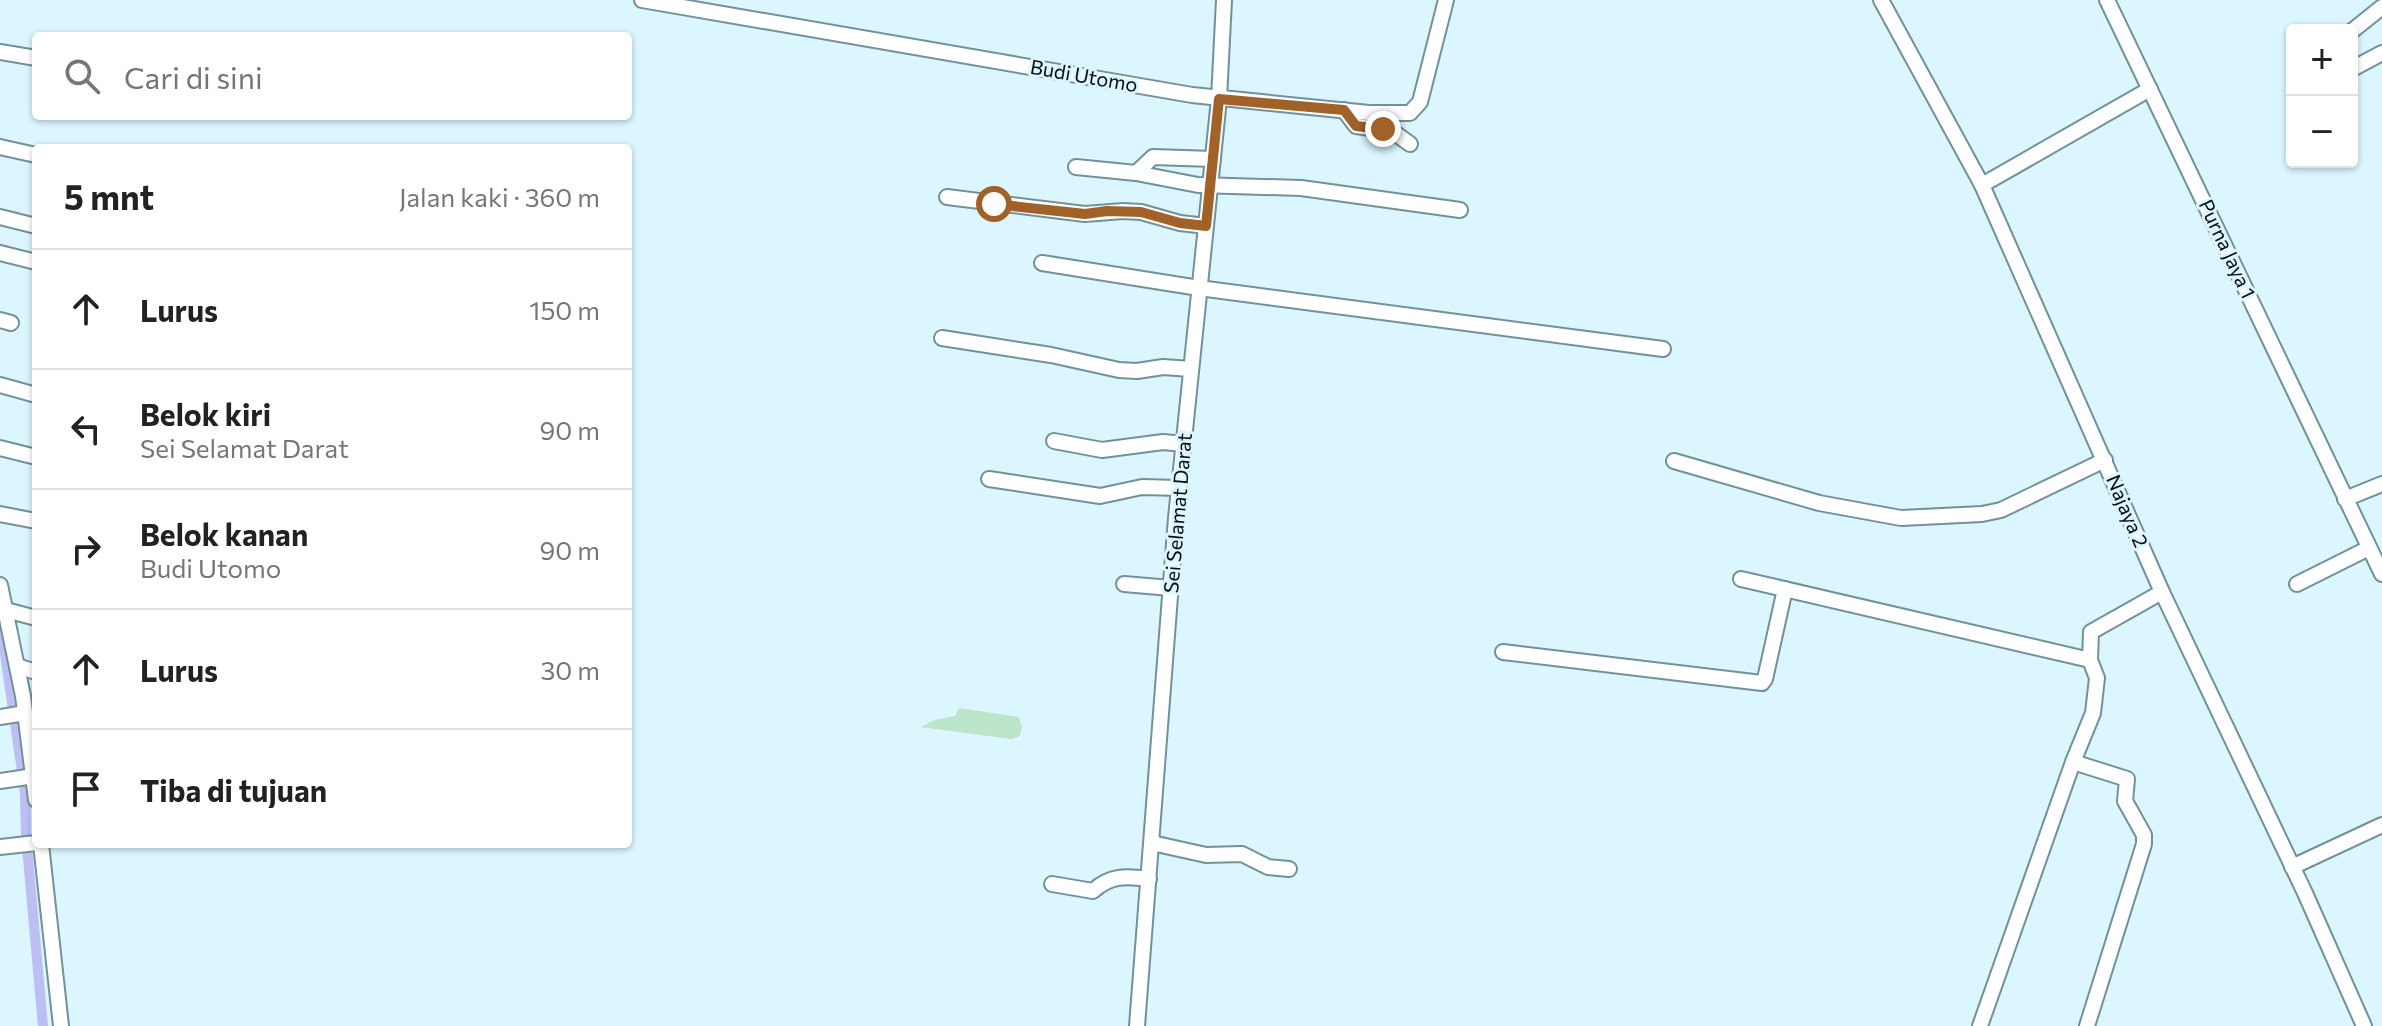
<!DOCTYPE html>
<html lang="id">
<head>
<meta charset="utf-8">
<style>
	:root { --surface:#fff; --page:#f2f2f2; --text:#222; --muted:#767676; --line:#e0e0e0 }
	body { margin:0; font-family:Commissioner,sans-serif; background:var(--page); color:var(--text) }
	.controls { position:absolute; right:24px; top:24px; display:grid; overflow:hidden; border-radius:8px; box-shadow:0 2px 6px #0004 }
	.controls button { width:72px; height:72px; display:grid; place-items:center; padding:0; border:0; border-bottom:2px solid var(--line); background:var(--surface); color:var(--text); font:40px sans-serif }
	.stop { position:absolute; width:24px; height:24px; margin:-18px; border:6px solid #a1622a; border-radius:50%; background:#fff }
	.stop.end { background:#a1622a; border-color:#fff; box-shadow:0 2px 8px #0008 }
	.list { margin:0; padding:0; list-style:none }
	h2 { display:flex; justify-content:space-between; align-items:center; height:104px; margin:0; padding:0 32px; font-size:34px }
	h2 small { font-size:26px; font-weight:400; color:var(--muted) }
	.list li { display:grid; grid-template-columns:52px 1fr auto; gap:24px; align-items:center; box-sizing:border-box; height:120px; padding:0 32px; border-top:2px solid var(--line) }
	.list b { display:block; font-size:30px; white-space:nowrap }
	.list p { margin:0; font-size:26px; white-space:nowrap; color:var(--muted) }
	.list em { font-size:26px; font-style:normal; color:var(--muted) }
	.icon { flex:none; width:44px; height:44px; fill:none; stroke:currentColor; stroke-width:2; stroke-linecap:round; stroke-linejoin:round }
	.map { position:relative; flex:none; width:2382px; height:1026px; overflow:hidden }
	.search { position:absolute; background:var(--surface); box-shadow:0 2px 6px #0004; left:32px; top:32px; width:600px; height:88px; display:flex; align-items:center; gap:20px; box-sizing:border-box; padding:0 28px; border-radius:8px; color:var(--muted); font-size:30px }
	.panel { position:absolute; background:var(--surface); box-shadow:0 2px 6px #0004; left:32px; top:144px; width:600px; height:704px; border-radius:8px }
	.map>svg:first-child { display:block }
	.green { fill:#bce6c9 }
	.lines { fill:none; stroke-linecap:round; stroke-linejoin:round }
	.canal { stroke:#bcbef4; stroke-width:10 }
	.minor-casing { stroke:#72919b; stroke-width:18 }
	.minor { stroke:#fff; stroke-width:14 }
	.route { stroke:#a1622a; stroke-width:10 }
	.labels { text-anchor:middle; stroke-width:6; stroke-linejoin:round; paint-order:stroke }
	.street-label { font-size:20px; fill:#030d11; stroke:#dbf6fe }
</style>
</head>
<body>
<div class="map">
<svg width="2382" height="1026" viewBox="0 0 2382 1026">
	<rect width="100%" height="100%" fill="#dbf6fe"/>
	<path class="green" d="M959,708L1019,717L1022,728L1020,736L1011,739L920,727L935,720L955,716Z"/>
	<g class="lines">
		<path class="canal" d="M0,633L5,654L25,792L26,836L43,1026"/>
		<defs>
			<g id="minor">
				<path d="M642,0L1192,95L1369,113H1410L1420,102L1446,0"/>
				<path d="M1881,0L1982,185L2162,592L2305,893L2364,1026"/>
				<path d="M2107,0L2382,574"/>
				<path d="M2352,31L2382,7"/>
				<path d="M0,52L36,58"/>
				<path d="M2352,69L2382,53"/>
				<path d="M1344,110L1356,126L1392,131L1410,144"/>
				<path d="M0,147L36,155"/>
				<path d="M1076,167L1136,173L1198,185L1301,188L1460,210"/>
				<path d="M1136,173L1153,157L1213,159"/>
				<path d="M1982,185L2150,89"/>
				<path d="M947,197L1085,214L1123,211L1141,212L1180,223L1206,226"/>
				<path d="M0,217L36,226"/>
				<path d="M0,253L36,262"/>
				<path d="M1042,263L1199,288L1663,349"/>
				<path d="M0,320L11,323"/>
				<path d="M942,338L1051,355L1119,370L1137,371L1163,367L1191,369"/>
				<path d="M0,385L36,395"/>
				<path d="M1054,441L1102,450L1163,442L1184,444"/>
				<path d="M0,448L36,457"/>
				<path d="M1674,461L1819,503L1901,518L1982,514L2001,510L2105,460"/>
				<path d="M989,479L1100,496L1142,487L1179,488"/>
				<path d="M2345,499L2382,484"/>
				<path d="M0,514L36,521"/>
				<path d="M1741,579L2090,660"/>
				<path d="M1124,584L1171,588"/>
				<path d="M2297,584L2369,548"/>
				<path d="M0,585L23,696L36,800"/>
				<path d="M0,611L6,610L36,618"/>
				<path d="M1503,652L1762,683L1765,679L1785,589"/>
				<path d="M17,666L36,672"/>
				<path d="M0,717L25,713"/>
				<path d="M2073,762L2127,779L2125,801L2144,835V844L2087,1026"/>
				<path d="M0,781L34,776"/>
				<path d="M1152,843L1206,855L1242,854L1268,867L1289,869"/>
				<path d="M41,844L61,1026"/>
				<path d="M0,847L36,843"/>
				<path d="M2292,867L2382,825"/>
				<path d="M1052,884L1093,891C1110,875 1126,876 1149,879"/>
				<path d="M1137,1026L1176,518L1219,99L1224,0"/>
				<path d="M1980,1026L2073,762L2093,713L2097,678L2090,660L2091,632L2162,592"/>
			</g>
		</defs>
		<use href="#minor" class="minor-casing"/>
		<use href="#minor" class="minor"/>
	</g>
	<g class="lines">
		<path class="route" d="M994,204L1085,214L1107,211L1141,212L1180,223L1206,226L1219,99L1344,110L1356,126L1383,129"/>
	</g>
	<g class="labels">
		<g class="street-label">
			<text transform="translate(1084 76) rotate(10)" y="7">Budi Utomo</text>
			<text transform="translate(2227 249) rotate(65)" y="7">Purna Jaya 1</text>
			<text transform="translate(2127 511) rotate(67)" y="7">Najaya 2</text>
			<text transform="translate(1178 513) rotate(-85)" y="7">Sei Selamat Darat</text>
		</g>
	</g>
</svg>
<div class="controls">
<button>+</button>
<button>−</button>
</div>
<div class="stop" style="left:994px;top:204px"></div>
<div class="stop end" style="left:1383px;top:129px"></div>
<div class="search"><svg class="icon" aria-label="search" viewBox="0 0 24 24"><circle cx="10" cy="10" r="6"/><path d="M15 15l6 6"/></svg>Cari di sini</div>
<section class="panel">
<h2>5 mnt<small>Jalan kaki · 360 m</small></h2>
<ul class="list">
<li><svg class="icon" aria-label="ahead" viewBox="0 0 24 24"><path d="M12 20V5M6 11l6-6 6 6"/></svg><div><b>Lurus</b></div><em>150 m</em></li>
<li><svg class="icon" aria-label="left" viewBox="0 0 24 24"><path d="M17 20v-9H6M10 6l-5 5 5 5"/></svg><div><b>Belok kiri</b><p>Sei Selamat Darat</p></div><em>90 m</em></li>
<li><svg class="icon" aria-label="right" viewBox="0 0 24 24"><path d="M7 20v-9h11M14 6l5 5-5 5"/></svg><div><b>Belok kanan</b><p>Budi Utomo</p></div><em>90 m</em></li>
<li><svg class="icon" aria-label="ahead" viewBox="0 0 24 24"><path d="M12 20V5M6 11l6-6 6 6"/></svg><div><b>Lurus</b></div><em>30 m</em></li>
<li><svg class="icon" aria-label="arrive" viewBox="0 0 24 24"><path d="M6 21V4h12l-3 4 3 4H6"/></svg><div><b>Tiba di tujuan</b></div></li>
</ul>
</section>
</div>
</body>
</html>
